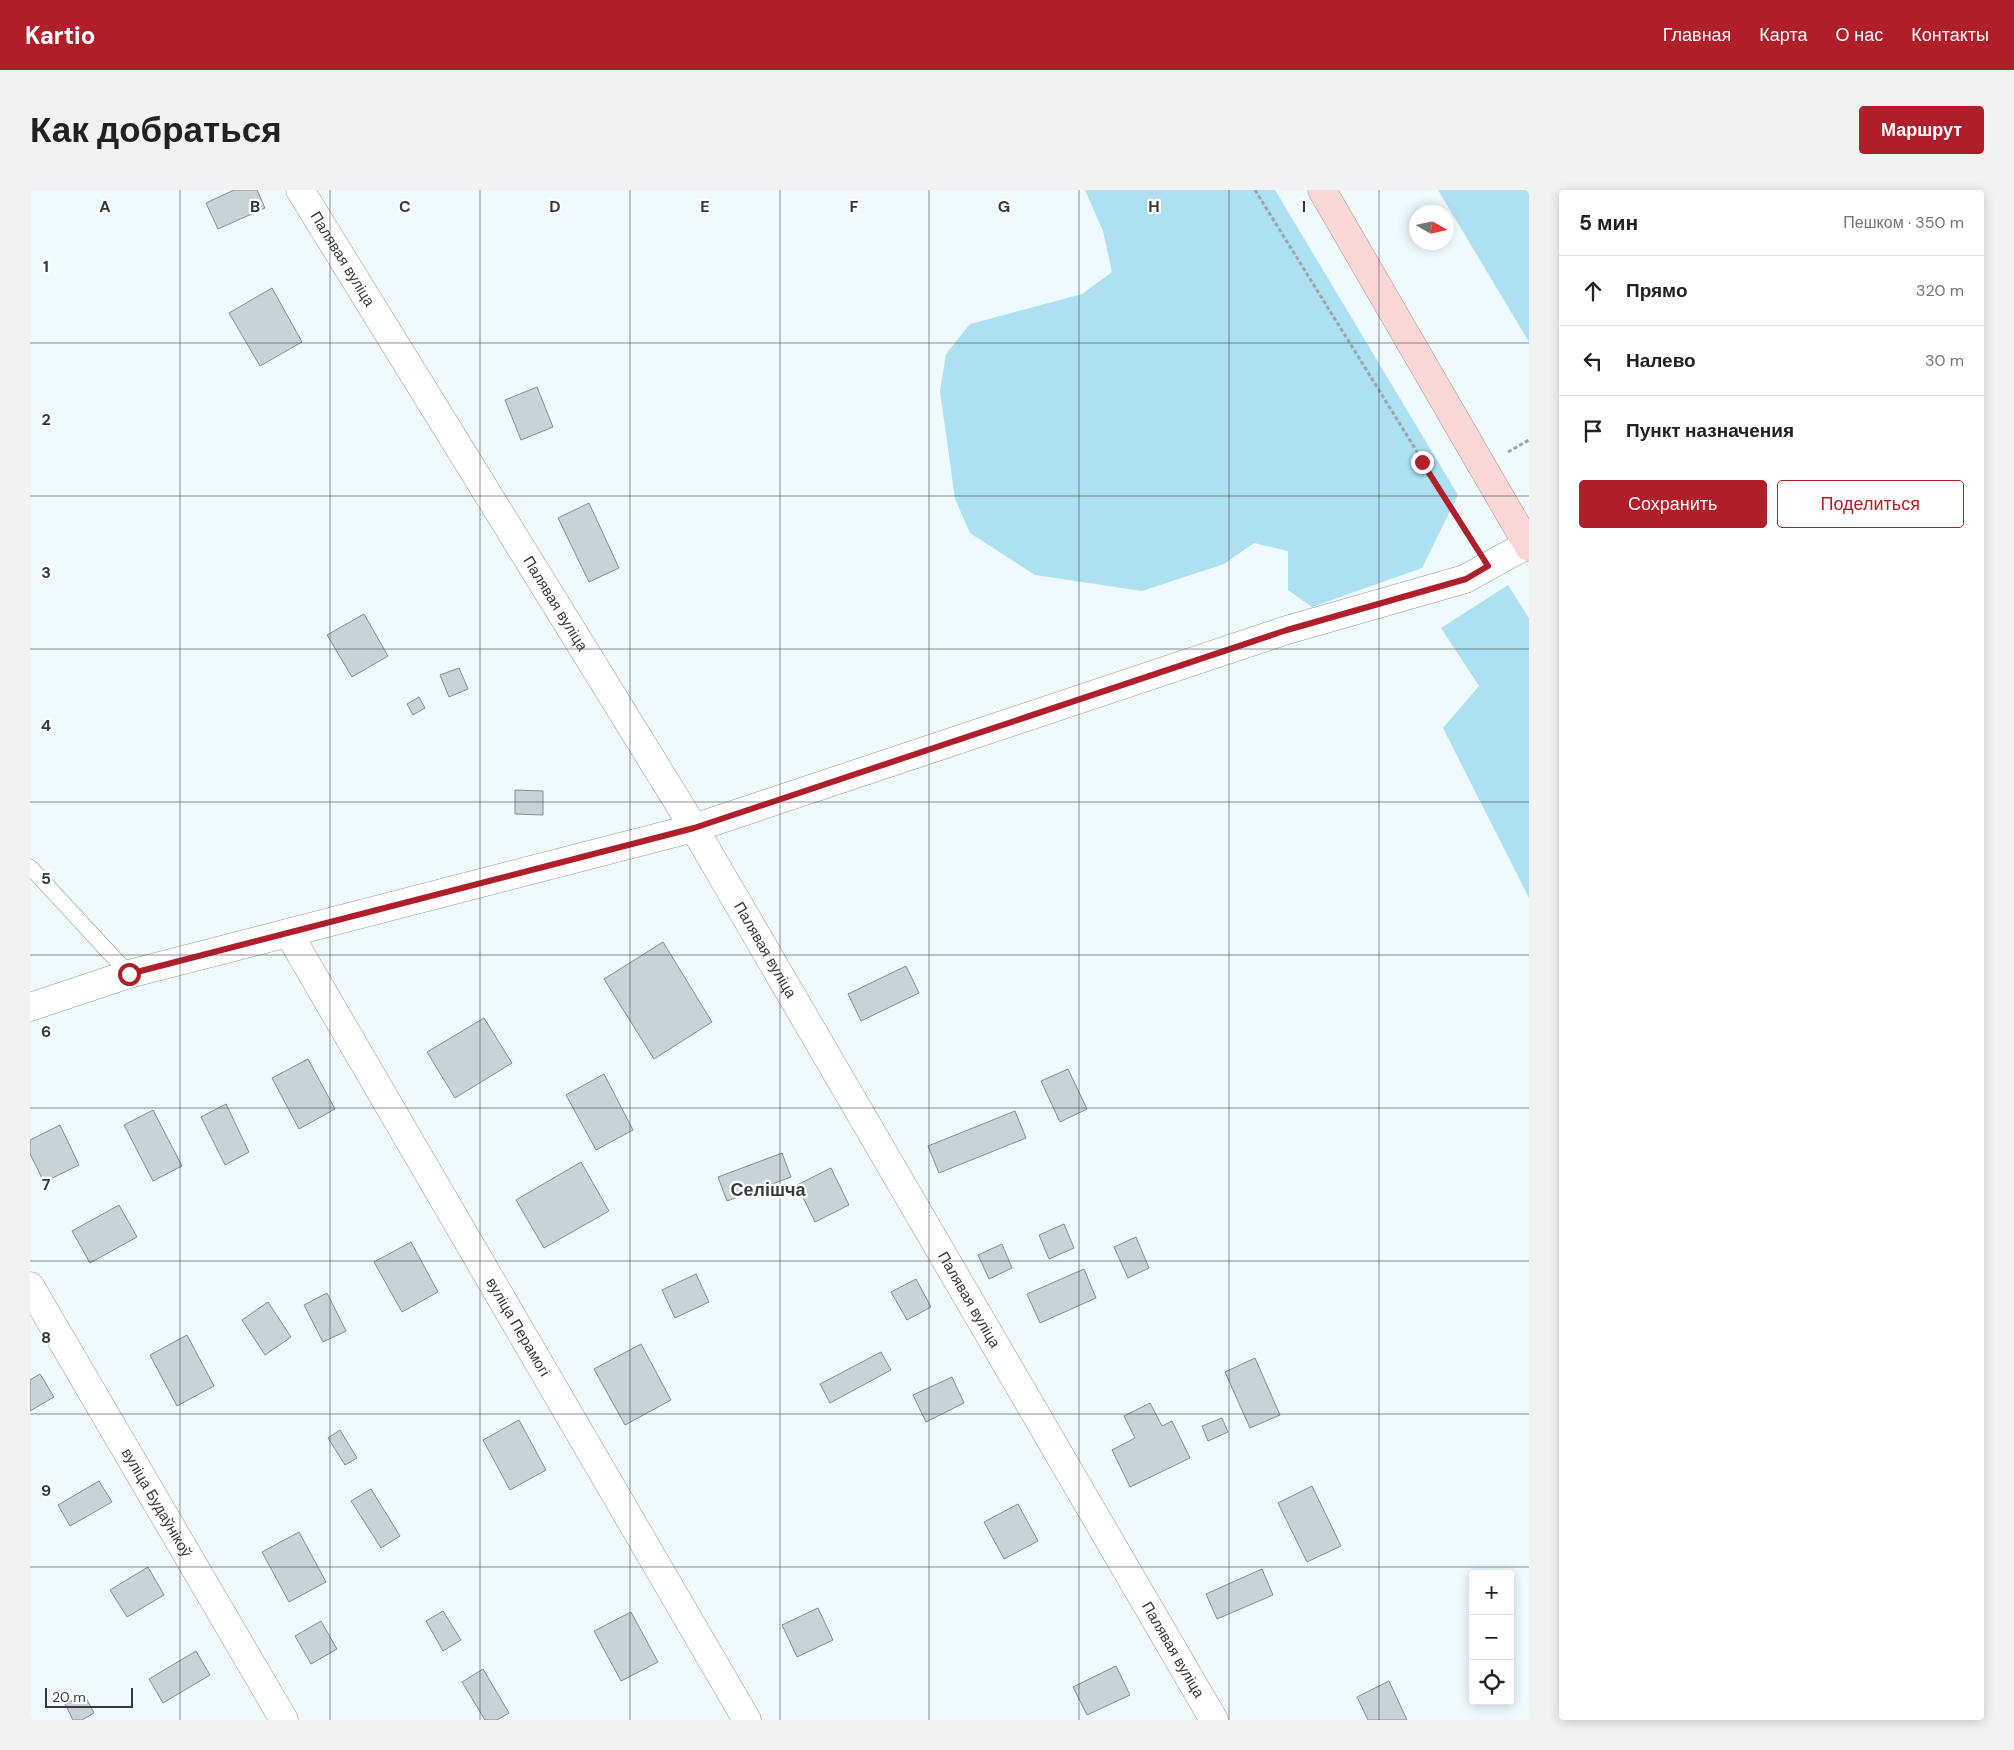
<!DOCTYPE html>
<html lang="ru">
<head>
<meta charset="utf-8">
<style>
	:root { --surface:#fff; --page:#f2f2f2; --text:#202124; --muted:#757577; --line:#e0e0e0; --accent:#b01e2a }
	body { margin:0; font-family:"DM Sans",sans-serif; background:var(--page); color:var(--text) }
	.controls { position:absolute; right:15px; bottom:15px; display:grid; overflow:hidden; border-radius:5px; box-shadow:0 2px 12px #0003 }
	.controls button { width:45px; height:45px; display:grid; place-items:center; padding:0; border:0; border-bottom:1px solid var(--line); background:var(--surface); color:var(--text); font:25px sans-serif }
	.compass { position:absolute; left:1379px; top:15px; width:45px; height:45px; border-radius:50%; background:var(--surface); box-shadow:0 2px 12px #0003; rotate:99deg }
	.scale { position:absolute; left:15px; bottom:12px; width:88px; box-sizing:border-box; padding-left:5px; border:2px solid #34393a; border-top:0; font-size:14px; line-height:18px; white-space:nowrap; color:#34393a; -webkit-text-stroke:4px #fff; paint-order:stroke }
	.stop { position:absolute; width:15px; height:15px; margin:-11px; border:4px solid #b01e2a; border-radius:50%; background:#fff }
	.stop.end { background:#b01e2a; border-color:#fff; box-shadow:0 1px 5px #0008 }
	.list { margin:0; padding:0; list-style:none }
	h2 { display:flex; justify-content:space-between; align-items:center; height:65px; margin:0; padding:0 20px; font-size:21px }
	h2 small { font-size:16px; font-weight:400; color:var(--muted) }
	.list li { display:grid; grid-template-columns:32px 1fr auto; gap:15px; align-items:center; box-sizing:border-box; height:70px; padding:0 20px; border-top:1px solid var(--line) }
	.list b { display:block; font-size:19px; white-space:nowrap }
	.list em { font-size:16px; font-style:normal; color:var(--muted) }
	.actions { display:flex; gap:10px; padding:15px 20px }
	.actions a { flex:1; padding:11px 0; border:1px solid var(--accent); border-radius:5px; text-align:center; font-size:18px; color:var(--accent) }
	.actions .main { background:var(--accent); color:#fff }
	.icon { flex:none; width:28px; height:28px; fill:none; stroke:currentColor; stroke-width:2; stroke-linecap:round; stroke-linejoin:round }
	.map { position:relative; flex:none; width:1499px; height:1530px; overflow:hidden; border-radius:5px }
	header { display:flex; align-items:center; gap:30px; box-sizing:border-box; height:70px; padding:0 25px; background:var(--accent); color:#fff }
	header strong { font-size:24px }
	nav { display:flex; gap:28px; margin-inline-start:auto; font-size:18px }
	.intro { display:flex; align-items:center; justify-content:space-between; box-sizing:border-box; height:120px; padding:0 30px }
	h1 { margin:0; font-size:35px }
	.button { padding:12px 22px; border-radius:5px; background:var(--accent); color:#fff; font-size:18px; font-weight:700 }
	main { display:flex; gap:30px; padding:0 30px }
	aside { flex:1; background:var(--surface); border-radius:5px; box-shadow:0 2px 12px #0003 }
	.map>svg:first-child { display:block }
	.green { fill:#ade1f2 }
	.building { fill:#c7d3d7; stroke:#838e91 }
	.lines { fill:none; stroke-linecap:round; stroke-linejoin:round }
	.lane-casing { stroke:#8d989c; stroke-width:16 }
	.street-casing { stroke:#8d989c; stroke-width:29 }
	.primary-casing { stroke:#b18f8d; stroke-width:29 }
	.path { stroke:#9ba4a7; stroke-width:3; stroke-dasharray:4 2.5; stroke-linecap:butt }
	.lane { stroke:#fff; stroke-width:15 }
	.street { stroke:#fff; stroke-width:28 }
	.primary { stroke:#f8d7d5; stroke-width:28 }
	.route { stroke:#b01e2a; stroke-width:6 }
	.grid { fill:none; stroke:#34393a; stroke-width:1; stroke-opacity:0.55 }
	.labels { text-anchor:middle; stroke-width:4.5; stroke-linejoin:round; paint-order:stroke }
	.street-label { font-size:15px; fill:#34393a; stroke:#fff }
	.quarter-label { font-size:18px; font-weight:bold; fill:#343e41; stroke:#fff }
	.grid-label { font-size:16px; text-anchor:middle; font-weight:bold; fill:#34393a; stroke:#fff; stroke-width:4.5; stroke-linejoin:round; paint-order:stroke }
</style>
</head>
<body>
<header>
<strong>Kartio</strong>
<nav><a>Главная</a><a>Карта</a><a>О нас</a><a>Контакты</a></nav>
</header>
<div class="intro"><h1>Как добраться</h1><a class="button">Маршрут</a></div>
<main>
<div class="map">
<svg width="1499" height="1530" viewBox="0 0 1499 1530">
	<rect width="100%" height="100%" fill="#eefafe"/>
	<g class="green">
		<path d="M1055,0H1245L1428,305L1392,378L1282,417L1258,400V361L1224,353L1194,374L1112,401L1005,385L940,343L925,309L910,201L916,164L940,134L1052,104L1082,82L1073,41Z"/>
		<path d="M1408,0H1499V152Z"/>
		<path d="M1478,395L1499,428V708L1413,538L1449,496L1411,438Z"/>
	</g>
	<g class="building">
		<path d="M204,0H227L235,18L188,39L176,13Z"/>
		<path d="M242,98L272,152L230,176L199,123Z"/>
		<path d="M507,197L523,237L491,250L475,210Z"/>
		<path d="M559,313L589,378L559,392L528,328Z"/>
		<path d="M334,424L358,466L322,487L297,445Z"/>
		<path d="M429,478L438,499L419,507L410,485Z"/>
		<path d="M389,507L395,518L383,525L377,514Z"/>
		<path d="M485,600L513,601V625L485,624Z"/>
		<path d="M633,752L682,832L624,869L574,789Z"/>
		<path d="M876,776L889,803L831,831L818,804Z"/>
		<path d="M454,828L482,873L425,908L397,862Z"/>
		<path d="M278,869L305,919L269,939L242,888Z"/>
		<path d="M1038,879L1057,919L1030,932L1011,891Z"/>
		<path d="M574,884L603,940L566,960L536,905Z"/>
		<path d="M196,914L219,962L195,975L171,927Z"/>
		<path d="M123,920L152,976L123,991L94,935Z"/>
		<path d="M985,921L996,948L909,983L898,956Z"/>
		<path d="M30,935L49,975L14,992L0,964V950Z"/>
		<path d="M752,963L761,987L697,1011L688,987Z"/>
		<path d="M551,972L579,1021L514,1058L486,1010Z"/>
		<path d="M801,978L819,1015L785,1032L767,995Z"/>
		<path d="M89,1015L107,1047L60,1073L42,1041Z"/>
		<path d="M1034,1034L1044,1058L1019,1069L1009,1045Z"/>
		<path d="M1106,1047L1119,1078L1098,1088L1084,1057Z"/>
		<path d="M381,1052L408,1102L372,1122L344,1072Z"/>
		<path d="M972,1054L982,1078L959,1089L948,1065Z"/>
		<path d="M1054,1079L1066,1108L1010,1133L997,1104Z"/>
		<path d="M666,1084L679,1112L645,1128L632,1100Z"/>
		<path d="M886,1089L901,1117L877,1130L861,1102Z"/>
		<path d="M297,1103L316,1141L293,1152L274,1115Z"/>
		<path d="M238,1112L261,1147L235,1165L212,1130Z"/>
		<path d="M157,1145L184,1196L147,1216L120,1165Z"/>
		<path d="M611,1154L641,1210L595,1235L564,1179Z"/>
		<path d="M851,1162L861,1180L800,1213L790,1194Z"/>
		<path d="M1225,1168L1250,1225L1220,1238L1195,1182Z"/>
		<path d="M10,1184L24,1207L0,1221V1190Z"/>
		<path d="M922,1187L934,1213L896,1232L883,1205Z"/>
		<path d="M1120,1213L1132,1236L1142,1231L1160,1268L1100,1297L1082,1260L1105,1248L1094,1226Z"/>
		<path d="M1192,1228L1198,1242L1178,1251L1172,1236Z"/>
		<path d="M489,1230L516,1280L480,1300L453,1250Z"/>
		<path d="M310,1240L327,1268L315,1275L298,1248Z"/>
		<path d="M69,1291L82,1312L40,1336L28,1315Z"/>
		<path d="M1282,1296L1311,1356L1277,1372L1248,1313Z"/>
		<path d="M341,1299L370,1346L351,1358L321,1311Z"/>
		<path d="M988,1314L1008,1351L974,1369L954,1332Z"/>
		<path d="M269,1342L296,1392L259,1412L232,1362Z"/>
		<path d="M118,1377L134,1405L97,1427L80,1400Z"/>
		<path d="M1232,1379L1243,1405L1187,1429L1176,1404Z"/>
		<path d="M788,1418L803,1450L767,1467L752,1435Z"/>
		<path d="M413,1421L431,1450L413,1461L396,1431Z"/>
		<path d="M601,1422L628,1472L591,1491L564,1441Z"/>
		<path d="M291,1431L307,1459L281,1474L265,1446Z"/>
		<path d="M166,1461L180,1485L133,1513L119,1489Z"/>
		<path d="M1086,1476L1100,1505L1057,1525L1043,1497Z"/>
		<path d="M453,1479L479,1523L467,1530H455L432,1492Z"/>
		<path d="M1359,1491L1377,1530H1338L1327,1507Z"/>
		<path d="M54,1504L64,1523L52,1530H43L35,1514Z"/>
	</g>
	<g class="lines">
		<defs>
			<path id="lane" d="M0,677L99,784"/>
			<g id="street">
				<path id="s1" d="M270,0L664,638L1184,1530"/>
				<path id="s2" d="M259,744L717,1530"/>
				<path d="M0,817L99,784L664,638L1257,440L1435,389L1498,354"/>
				<path id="s3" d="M0,1096L254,1530"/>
			</g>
			<path id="primary" d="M1292,0L1499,357"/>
		</defs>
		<use href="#lane" class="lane-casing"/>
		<use href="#street" class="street-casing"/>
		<use href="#primary" class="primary-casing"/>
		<g class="path">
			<path d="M1225,0L1443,352"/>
			<path d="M1478,262L1499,250"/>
		</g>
		<use href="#lane" class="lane"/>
		<use href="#street" class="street"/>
		<use href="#primary" class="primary"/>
	</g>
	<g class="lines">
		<path class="route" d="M99,784L664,638L1257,440L1436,389L1458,376L1392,272"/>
	</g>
	<path class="grid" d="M150,0V1530M300,0V1530M450,0V1530M600,0V1530M750,0V1530M899,0V1530M1049,0V1530M1199,0V1530M1349,0V1530M0,153H1499M0,306H1499M0,459H1499M0,612H1499M0,765H1499M0,918H1499M0,1071H1499M0,1224H1499M0,1377H1499"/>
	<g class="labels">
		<g class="street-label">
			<text dy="5" stroke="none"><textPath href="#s1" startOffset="81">Палявая вуліца</textPath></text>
			<text dy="5" stroke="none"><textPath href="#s1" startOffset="486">Палявая вуліца</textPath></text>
			<text dy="5" stroke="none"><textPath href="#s1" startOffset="891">Палявая вуліца</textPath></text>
			<text dy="5" stroke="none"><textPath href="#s1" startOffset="1296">Палявая вуліца</textPath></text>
			<text dy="5" stroke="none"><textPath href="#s2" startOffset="455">вуліца Перамогі</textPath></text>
			<text dy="5" stroke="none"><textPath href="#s3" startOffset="251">вуліца Будаўнікоў</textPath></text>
			<text dy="5" stroke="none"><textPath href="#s1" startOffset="1701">Палявая вуліца</textPath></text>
		</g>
		<g class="quarter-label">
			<text x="738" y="1006">Селішча</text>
		</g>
	</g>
	<g class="grid-label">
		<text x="75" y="22">A</text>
		<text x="225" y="22">B</text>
		<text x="375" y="22">C</text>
		<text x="525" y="22">D</text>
		<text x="675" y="22">E</text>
		<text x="824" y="22">F</text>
		<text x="974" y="22">G</text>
		<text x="1124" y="22">H</text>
		<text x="1274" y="22">I</text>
		<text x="16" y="82">1</text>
		<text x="16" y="235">2</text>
		<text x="16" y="388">3</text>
		<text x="16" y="541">4</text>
		<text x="16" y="694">5</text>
		<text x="16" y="847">6</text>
		<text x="16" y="1000">7</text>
		<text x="16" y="1153">8</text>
		<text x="16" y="1306">9</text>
	</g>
</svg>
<div class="controls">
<button>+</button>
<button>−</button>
<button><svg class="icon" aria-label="locate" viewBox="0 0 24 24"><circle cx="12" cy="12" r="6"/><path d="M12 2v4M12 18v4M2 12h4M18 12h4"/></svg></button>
</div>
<svg class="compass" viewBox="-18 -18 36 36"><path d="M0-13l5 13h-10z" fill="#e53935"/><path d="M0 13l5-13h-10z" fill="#757577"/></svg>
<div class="scale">20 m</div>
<div class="stop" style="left:99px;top:784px"></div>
<div class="stop end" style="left:1392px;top:272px"></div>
</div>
<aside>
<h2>5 мин<small>Пешком · 350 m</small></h2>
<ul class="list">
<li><svg class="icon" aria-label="ahead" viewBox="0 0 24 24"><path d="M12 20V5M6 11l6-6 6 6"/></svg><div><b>Прямо</b></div><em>320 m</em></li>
<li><svg class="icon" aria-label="left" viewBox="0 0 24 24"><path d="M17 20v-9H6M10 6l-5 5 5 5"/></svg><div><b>Налево</b></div><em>30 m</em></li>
<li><svg class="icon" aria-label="arrive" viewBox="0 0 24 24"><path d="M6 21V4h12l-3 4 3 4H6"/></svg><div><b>Пункт назначения</b></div></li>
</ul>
<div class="actions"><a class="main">Сохранить</a><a>Поделиться</a></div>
</aside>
</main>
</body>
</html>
